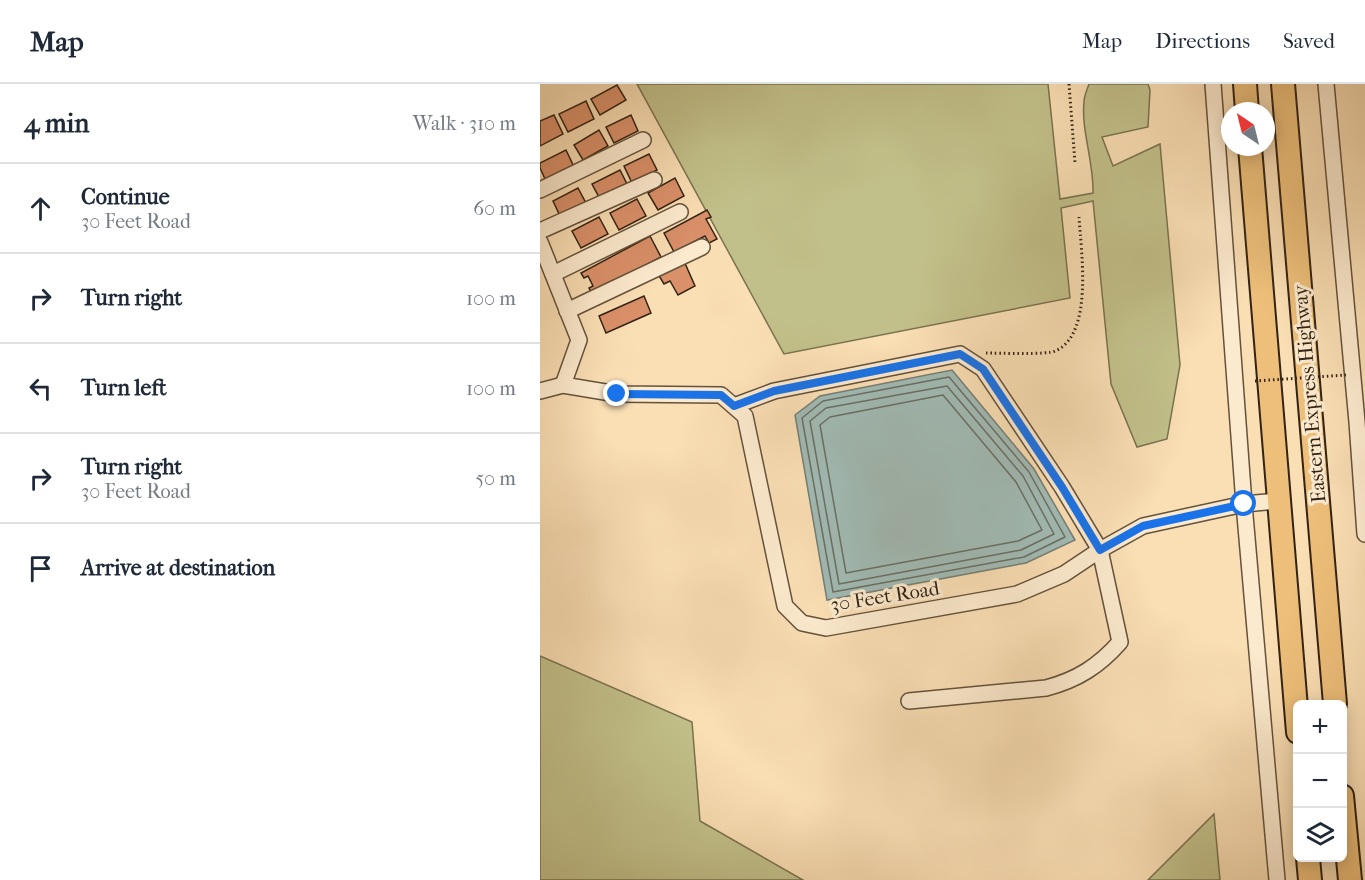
<!DOCTYPE html>
<html lang="en">
<head>
<meta charset="utf-8">
<style>
	:root { --surface:#fff; --page:#f6f6f7; --text:#1f2937; --muted:#747a83; --line:#e0e1e3 }
	body { margin:0; font-family:"IM FELL French Canon",serif; background:var(--page); color:var(--text) }
	.controls { position:absolute; right:18px; bottom:18px; display:grid; overflow:hidden; border-radius:9px; box-shadow:0 3px 15px #0003 }
	.controls button { width:54px; height:54px; display:grid; place-items:center; padding:0; border:0; border-bottom:2px solid var(--line); background:var(--surface); color:var(--text); font:30px sans-serif }
	.compass { position:absolute; left:681px; top:18px; width:54px; height:54px; border-radius:50%; background:var(--surface); box-shadow:0 3px 15px #0003; rotate:325deg }
	.stop { position:absolute; width:18px; height:18px; margin:-14px; border:4px solid #1a73e8; border-radius:50%; background:#fff }
	.stop.end { background:#1a73e8; border-color:#fff; box-shadow:0 2px 6px #0008 }
	.list { margin:0; padding:0; list-style:none }
	h2 { display:flex; justify-content:space-between; align-items:center; height:78px; margin:0; padding:0 24px; font-size:26px }
	h2 small { font-size:20px; font-weight:400; color:var(--muted) }
	.list li { display:grid; grid-template-columns:39px 1fr auto; gap:18px; align-items:center; box-sizing:border-box; height:90px; padding:0 24px; border-top:2px solid var(--line) }
	.list b { display:block; font-size:22px; white-space:nowrap }
	.list p { margin:0; font-size:20px; white-space:nowrap; color:var(--muted) }
	.list em { font-size:20px; font-style:normal; color:var(--muted) }
	.icon { flex:none; width:33px; height:33px; fill:none; stroke:currentColor; stroke-width:2; stroke-linecap:round; stroke-linejoin:round }
	.map { position:relative; flex:none; width:825px; height:796px; overflow:hidden }
	header { display:flex; align-items:center; gap:36px; box-sizing:border-box; height:84px; padding:0 30px; background:var(--surface); border-bottom:2px solid var(--line) }
	header strong { font-size:28px }
	nav { display:flex; gap:33px; margin-inline-start:auto; font-size:21px }
	main { display:flex }
	aside { flex:1; background:var(--surface) }
	.map>svg:first-child { display:block }
	.green { fill:#c2c08a; stroke:#7a724f; stroke-width:1.5 }
	.water { fill:#a1bbb5; stroke:#757e75; stroke-width:1.5 }
	.lines { fill:none; stroke-linecap:round; stroke-linejoin:round }
	.shore { stroke:#6a6f64; stroke-width:1.5 }
	.building { fill:#da9069; stroke:#322314; stroke-width:1.5 }
	.minor-casing { stroke:#64523c; stroke-width:18 }
	.highway-casing { stroke:#322314; stroke-width:26 }
	.path { stroke:#322314; stroke-width:3; stroke-dasharray:1.5 3; stroke-linecap:butt }
	.minor { stroke:#fceace; stroke-width:15 }
	.highway { stroke:#edbf7a; stroke-width:22 }
	.path-bridge { stroke:#322314; stroke-width:3; stroke-dasharray:1.5 3; stroke-linecap:butt }
	.route { stroke:#1a73e8; stroke-width:8 }
	.labels { text-anchor:middle; stroke-width:6; stroke-linejoin:round; paint-order:stroke }
	.street-label { font-size:20px; fill:#322314; stroke:#fceace }
</style>
</head>
<body>
<header>
<strong>Map</strong>
<nav><a>Map</a><a>Directions</a><a>Saved</a></nav>
</header>
<main>
<aside>
<h2>4 min<small>Walk · 310 m</small></h2>
<ul class="list">
<li><svg class="icon" aria-label="ahead" viewBox="0 0 24 24"><path d="M12 20V5M6 11l6-6 6 6"/></svg><div><b>Continue</b><p>30 Feet Road</p></div><em>60 m</em></li>
<li><svg class="icon" aria-label="right" viewBox="0 0 24 24"><path d="M7 20v-9h11M14 6l5 5-5 5"/></svg><div><b>Turn right</b></div><em>100 m</em></li>
<li><svg class="icon" aria-label="left" viewBox="0 0 24 24"><path d="M17 20v-9H6M10 6l-5 5 5 5"/></svg><div><b>Turn left</b></div><em>100 m</em></li>
<li><svg class="icon" aria-label="right" viewBox="0 0 24 24"><path d="M7 20v-9h11M14 6l5 5-5 5"/></svg><div><b>Turn right</b><p>30 Feet Road</p></div><em>50 m</em></li>
<li><svg class="icon" aria-label="arrive" viewBox="0 0 24 24"><path d="M6 21V4h12l-3 4 3 4H6"/></svg><div><b>Arrive at destination</b></div></li>
</ul>
</aside>
<div class="map">
<svg width="825" height="796" viewBox="0 0 825 796">
	<rect width="100%" height="100%" fill="#fadeb4"/>
	<filter id="stains"><feTurbulence type="fractalNoise" baseFrequency=".00333" numOctaves="4"/><feColorMatrix values="0 0 0 0 .2 0 0 0 0 .09 0 0 0 0 .02 0 0 0 .5 -.17"/></filter>
	<radialGradient id="worn" r=".72"><stop offset=".6" stop-color="#630" stop-opacity="0"/><stop offset="1" stop-color="#630" stop-opacity=".3"/></radialGradient>
	<g class="green">
		<path d="M97,0H508L520,115L553,109C554,79 541,46 544,18C544,12 547,6 549,0H608L610,6L608,43L562,53L573,82L620,60L640,281L627,355L597,363L571,300L553,117L521,124L530,214L244,270Z"/>
		<path d="M0,572L152,638L160,737L263,796H0Z"/>
		<path d="M674,730L680,796H608Z"/>
	</g>
	<path class="water" d="M412,286L494,385L535,456L486,479L287,516L255,331L280,312Z"/>
	<g class="lines">
		<g class="shore">
			<path d="M409,293L489,388L525,453L484,473L293,508L262,334L283,317Z"/>
			<path d="M407,302L483,392L514,450L481,466L299,500L270,337L286,324Z"/>
			<path d="M403,311L476,398L502,446L478,457L306,489L280,341L290,333Z"/>
		</g>
	</g>
	<g class="building">
		<path d="M77,1L86,16L60,31L51,15Z"/>
		<path d="M46,17L54,35L28,48L19,30Z"/>
		<path d="M14,31L23,50L0,62V37Z"/>
		<path d="M91,31L98,47L74,59L66,43Z"/>
		<path d="M59,46L68,62L43,76L34,61Z"/>
		<path d="M26,66L34,83L6,97L0,84V79Z"/>
		<path d="M109,70L117,86L92,99L84,82Z"/>
		<path d="M80,86L88,102L60,115L52,100Z"/>
		<path d="M135,94L144,112L118,126L108,109Z"/>
		<path d="M38,104L47,121L21,134L13,117Z"/>
		<path d="M97,115L106,132L79,146L70,129Z"/>
		<path d="M167,126L171,133L166,135L177,155L169,159L165,152L134,168L124,149Z"/>
		<path d="M59,133L68,150L41,164L32,147Z"/>
		<path d="M110,152L121,173L52,210L49,204L53,202L48,192L44,194L41,189Z"/>
		<path d="M144,177L155,202L138,211L130,197L124,200L116,187Z"/>
		<path d="M104,212L111,229L66,249L59,232Z"/>
	</g>
	<g class="lines">
		<defs>
			<g id="minor">
				<path d="M673,0L704,420L737,796"/>
				<path d="M786,0L817,338L825,450"/>
				<path d="M0,106L103,56"/>
				<path d="M0,147L114,96"/>
				<path d="M0,158L39,256L23,301"/>
				<path d="M13,190L140,128"/>
				<path d="M27,227L162,163"/>
				<path d="M0,307L23,301L77,310L181,311L205,332L245,522L262,539L286,544L477,510L524,490L560,466L603,442L704,420L738,417"/>
				<path d="M194,322L234,307L420,270L443,285L522,403L560,466L580,558C559,582 537,596 506,604L369,617"/>
			</g>
			<g id="highway">
				<path d="M705,0L707,27"/>
				<path d="M743,0L795,620"/>
				<path d="M710,63L758,648"/>
				<path d="M802,712L810,796"/>
				<path d="M768,774L770,796"/>
			</g>
		</defs>
		<use href="#minor" class="minor-casing"/>
		<use href="#highway" class="highway-casing"/>
		<g class="path">
			<path d="M529,0L535,79"/>
			<path d="M446,269C457,269 508,271 515,267C554,251 541,167 539,133"/>
		</g>
		<use href="#minor" class="minor"/>
		<use href="#highway" class="highway"/>
		<path class="path-bridge" d="M715,297L806,291"/>
	</g>
	<g class="lines">
		<path class="route" d="M77,310L181,311L194,322L234,307L420,270L443,285L522,403L560,466L603,442L704,420"/>
	</g>
	<g class="labels">
		<g class="street-label">
			<text transform="translate(769 310) rotate(-95)" y="7">Eastern Express Highway</text>
			<text transform="translate(345 512) rotate(-9)" y="7">30 Feet Road</text>
		</g>
	</g>
	<rect width="100%" height="100%" filter="url(#stains)"/>
	<rect width="100%" height="100%" fill="url(#worn)"/>
</svg>
<div class="controls">
<button>+</button>
<button>−</button>
<button><svg class="icon" aria-label="layers" viewBox="0 0 24 24"><path d="M12 4l9 5-9 5-9-5zM3 14l9 5 9-5"/></svg></button>
</div>
<svg class="compass" viewBox="-18 -18 36 36"><path d="M0-13l5 13h-10z" fill="#e53935"/><path d="M0 13l5-13h-10z" fill="#747a83"/></svg>
<div class="stop" style="left:704px;top:420px"></div>
<div class="stop end" style="left:77px;top:310px"></div>
</div>
</main>
</body>
</html>
